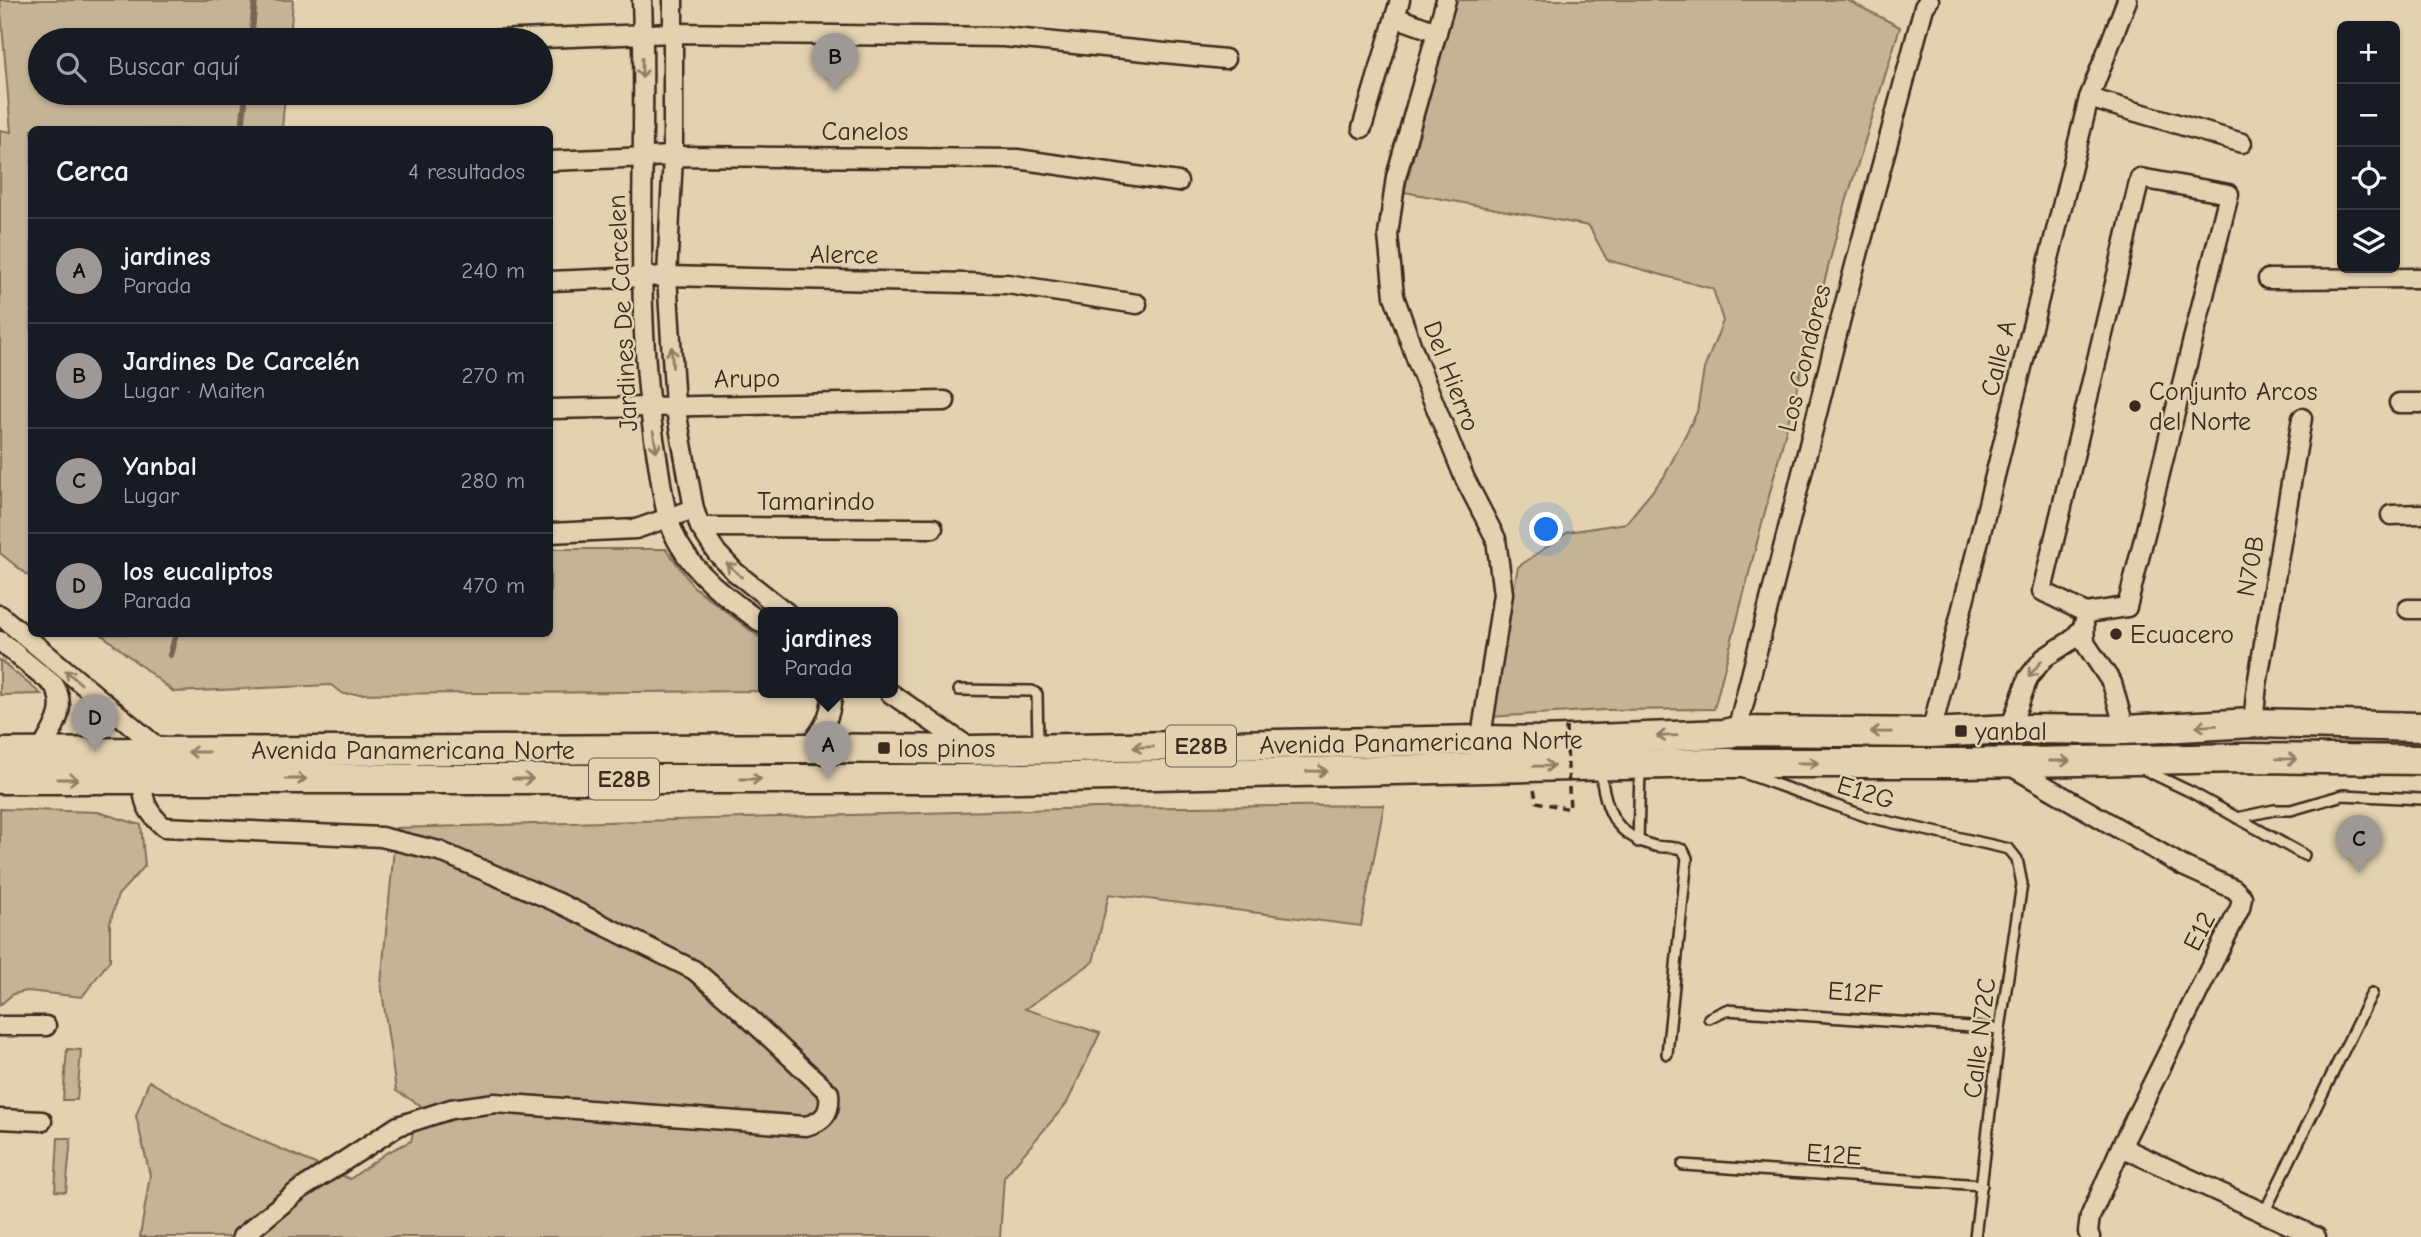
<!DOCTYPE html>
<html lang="es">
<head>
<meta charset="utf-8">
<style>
	:root { --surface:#171b24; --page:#242831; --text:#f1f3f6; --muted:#9ea1a6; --line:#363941; --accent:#9f9995 }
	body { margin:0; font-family:"Comic Neue",sans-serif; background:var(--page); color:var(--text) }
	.controls { position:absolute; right:21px; top:21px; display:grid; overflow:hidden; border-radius:10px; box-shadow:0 2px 5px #0004 }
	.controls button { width:63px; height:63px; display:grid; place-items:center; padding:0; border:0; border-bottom:2px solid var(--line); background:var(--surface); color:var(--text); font:35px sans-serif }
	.you { position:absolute; left:1547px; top:530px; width:24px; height:24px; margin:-18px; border:5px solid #fff; border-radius:50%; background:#1a73e8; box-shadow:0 0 0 10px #1a73e833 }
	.badge { display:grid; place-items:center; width:46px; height:46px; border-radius:50%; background:var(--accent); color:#111; font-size:23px; font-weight:700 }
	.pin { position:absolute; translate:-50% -58px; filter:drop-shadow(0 2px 4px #0008) }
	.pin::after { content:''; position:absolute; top:37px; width:24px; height:21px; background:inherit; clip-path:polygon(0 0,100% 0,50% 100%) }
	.popup { position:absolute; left:758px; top:607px; width:140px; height:91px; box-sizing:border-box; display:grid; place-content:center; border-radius:10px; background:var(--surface); filter:drop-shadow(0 2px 5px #0005); font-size:23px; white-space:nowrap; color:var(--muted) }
	.popup b { font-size:26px; color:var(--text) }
	.popup::after { content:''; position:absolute; left:50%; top:100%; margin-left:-14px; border:14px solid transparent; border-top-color:var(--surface) }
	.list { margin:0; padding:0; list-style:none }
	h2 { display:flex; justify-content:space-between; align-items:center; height:91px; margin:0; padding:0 28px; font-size:30px }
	h2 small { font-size:23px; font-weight:400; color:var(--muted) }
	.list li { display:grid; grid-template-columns:46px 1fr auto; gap:21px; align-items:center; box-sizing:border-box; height:105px; padding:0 28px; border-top:2px solid var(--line) }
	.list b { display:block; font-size:26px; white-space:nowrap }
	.list p { margin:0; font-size:23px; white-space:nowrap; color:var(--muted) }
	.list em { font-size:23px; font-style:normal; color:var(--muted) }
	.icon { flex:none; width:38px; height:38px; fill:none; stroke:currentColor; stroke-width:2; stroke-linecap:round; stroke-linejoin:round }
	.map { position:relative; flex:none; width:2421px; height:1237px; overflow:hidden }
	.search { position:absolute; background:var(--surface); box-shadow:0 2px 5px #0004; left:28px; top:28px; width:525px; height:77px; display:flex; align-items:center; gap:18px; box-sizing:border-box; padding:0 24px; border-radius:38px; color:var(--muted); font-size:26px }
	.panel { position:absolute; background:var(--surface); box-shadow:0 2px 5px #0004; left:28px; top:126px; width:525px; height:511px; border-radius:10px }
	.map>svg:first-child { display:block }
	.green { fill:#c5b395; stroke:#806e5a; stroke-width:2 }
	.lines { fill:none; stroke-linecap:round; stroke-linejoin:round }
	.stream { stroke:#776552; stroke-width:6 }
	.lane-casing { stroke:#3b2a1e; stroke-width:14 }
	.street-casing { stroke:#3b2a1e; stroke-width:23 }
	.primary-casing { stroke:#3b2a1e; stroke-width:33 }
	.path { stroke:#3b2a1e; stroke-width:3.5; stroke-dasharray:7 5; stroke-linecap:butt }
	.lane { stroke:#e4d1af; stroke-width:9 }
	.street { stroke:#e4d1af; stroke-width:18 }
	.primary { stroke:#e4d1af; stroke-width:28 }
	.path-bridge { stroke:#3b2a1e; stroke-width:3.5; stroke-dasharray:7 5; stroke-linecap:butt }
	.oneway { stroke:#907e66 }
	.poi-dot { fill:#3b2a1e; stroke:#e4d1af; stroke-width:2.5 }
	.labels { text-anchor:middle; stroke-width:5; stroke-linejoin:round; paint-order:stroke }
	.shield { fill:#e4d1af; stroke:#6e5c4a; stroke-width:2 }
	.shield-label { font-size:24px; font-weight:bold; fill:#3b2a1e }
	.street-label { font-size:26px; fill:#3b2a1e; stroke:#e4d1af }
	.poi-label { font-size:26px; fill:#3b2a1e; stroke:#e4d1af; text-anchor:start }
</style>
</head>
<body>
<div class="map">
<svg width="2421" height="1237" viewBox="0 0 2421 1237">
	<rect width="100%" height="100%" fill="#e4d1af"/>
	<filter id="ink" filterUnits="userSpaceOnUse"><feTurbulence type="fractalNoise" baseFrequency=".0143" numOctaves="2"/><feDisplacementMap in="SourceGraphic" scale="14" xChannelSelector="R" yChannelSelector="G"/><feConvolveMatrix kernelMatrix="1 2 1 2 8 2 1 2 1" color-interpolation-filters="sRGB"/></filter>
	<g filter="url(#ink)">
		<g class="green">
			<path d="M0,0H293L290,40H40V93H285L282,129L32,130L31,578L0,553V130L11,132Z"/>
			<path d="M1455,0H1847L1900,27L1839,225L1714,709L1605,710L1489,717L1518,567L1568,532L1626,523L1664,477L1697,412L1704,369L1723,321L1713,289L1607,260L1589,226L1404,192Z"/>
			<path d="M550,549H666L693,586L763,640V691L344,694L331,685L174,692L101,634H550Z"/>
			<path d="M0,660L41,694L0,695Z"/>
			<path d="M1384,805L1361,926L1109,894L1093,962L1025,1009L1100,1033L1067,1103L1004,1177L1000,1237H140L150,1175L136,1116L149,1081L221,1123L350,1179L386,1153L411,1141L420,1105L396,1091L381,984L396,828L1097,808Z"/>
			<path d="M0,809L98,812L141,825L145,866L118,895L110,923V960L82,997L27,991L13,994L0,1005Z"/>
			<path d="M67,1049L81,1050L77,1100H63Z"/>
			<path d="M58,1138H71L66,1192L55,1191Z"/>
		</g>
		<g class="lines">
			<g class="stream">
				<path d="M251,40L255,0"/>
				<path d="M242,130L246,93"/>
				<path d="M170,655L176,634"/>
			</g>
			<defs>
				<g id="lane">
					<path d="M959,690L1032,691L1037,694L1038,744"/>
					<path d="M1600,770C1606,810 1613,835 1655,846C1665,848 1674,846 1683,850L1687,858L1667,1054"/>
					<path d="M2145,770L2191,792L2304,855"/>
					<path d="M1744,773L1868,817L2009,849L2017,859L2022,884L2000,1029L1975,1237"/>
					<path d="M2237,818L2274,810H2291L2343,795L2421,799"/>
					<path d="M1638,842L1640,770"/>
					<path d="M1709,1018L1726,1010L2000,1029"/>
					<path d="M1683,1165L1982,1185"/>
					<path d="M2264,1213L2372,993"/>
				</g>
				<g id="street">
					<path d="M642,0C648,152 631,306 657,457C662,486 664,518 679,544C699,579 732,601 763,624"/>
					<path d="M673,0V156L667,276L675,405L694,509L700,527L717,553L735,572L787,613"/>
					<path d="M1446,0L1396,177L1388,235L1394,296L1417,361L1465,479L1496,539L1503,594L1479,750"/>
					<path d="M1395,17L1400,0"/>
					<path d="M495,40L674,33L1004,37L1225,59"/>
					<path d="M2089,98L2242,143"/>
					<path d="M1362,128L1395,17L1437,32"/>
					<path d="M550,161L673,156L1017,159L1178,182"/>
					<path d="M2140,178L2229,194L2127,607L2086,613L2042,591Z"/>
					<path d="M2268,279L2421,278"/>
					<path d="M550,281L667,276L1007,284L1137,304"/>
					<path d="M2399,403H2421"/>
					<path d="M550,409L945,401"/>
					<path d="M2391,515L2421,514"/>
					<path d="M700,527L933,528"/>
					<path d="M550,533L636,529L694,509"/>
					<path d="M2408,609H2421"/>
					<path d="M0,615L163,752"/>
					<path d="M2084,623L2085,643L2112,683L2125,730"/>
					<path d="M0,641L54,685C69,710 52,730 40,752"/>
					<path d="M890,693L970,748"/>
					<path d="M2253,723L2257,685L2302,418"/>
					<path d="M2010,729L2028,678L2044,658L2072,640L2084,626"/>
					<path d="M1737,731L1841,318L1924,7L1929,0"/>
					<path d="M1931,733L2089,98L2127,0"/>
					<path d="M806,748C821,734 832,715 832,693"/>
					<path d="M2009,765L2183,866L2234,889L2242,897L2240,908L2121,1147L2090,1217L2088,1232L2090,1237"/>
					<path d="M143,779C142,801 147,812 164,827L381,837L439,851L559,903L694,970L735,1005L829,1093C831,1113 824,1121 806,1126L495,1103L451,1109L398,1126L298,1191L242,1237"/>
					<path d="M0,1026H46"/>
					<path d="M0,1119L42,1121"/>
					<path d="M2121,1147L2316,1237"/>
				</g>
				<g id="primary">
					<path d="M0,753L806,748L973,750L1481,740L1542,741L1724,734L1737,731L1931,733L2010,729L2125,730L2253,723L2421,727"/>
					<path d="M0,779H968L1715,763H1966L2245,758L2421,760"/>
				</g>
			</defs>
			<use href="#lane" class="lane-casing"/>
			<use href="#street" class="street-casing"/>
			<use href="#primary" class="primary-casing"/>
			<path class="path" d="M1534,790L1537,802L1570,809"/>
			<use href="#lane" class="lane"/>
			<use href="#street" class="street"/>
			<use href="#primary" class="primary"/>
			<path class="path-bridge" d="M1566,727L1570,809"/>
		</g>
		<defs><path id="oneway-shaft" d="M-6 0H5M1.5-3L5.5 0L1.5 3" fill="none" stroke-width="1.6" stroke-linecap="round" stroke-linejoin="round" transform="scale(1.75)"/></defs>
		<g class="oneway">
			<use href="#oneway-shaft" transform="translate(642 68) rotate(90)"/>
			<use href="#oneway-shaft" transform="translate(672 357) rotate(-93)"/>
			<use href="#oneway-shaft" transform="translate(655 442) rotate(80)"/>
			<use href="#oneway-shaft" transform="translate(734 570) rotate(-137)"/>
			<use href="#oneway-shaft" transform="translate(2035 669) rotate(128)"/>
			<use href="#oneway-shaft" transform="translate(73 677) rotate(-140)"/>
			<use href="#oneway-shaft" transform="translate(2206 726) rotate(177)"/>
			<use href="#oneway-shaft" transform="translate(1881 732) rotate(-179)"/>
			<use href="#oneway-shaft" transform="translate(1667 736) rotate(178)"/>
			<use href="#oneway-shaft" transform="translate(1143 747) rotate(179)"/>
			<use href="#oneway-shaft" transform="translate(198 752) rotate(180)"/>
			<use href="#oneway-shaft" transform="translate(2287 759) rotate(1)"/>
			<use href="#oneway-shaft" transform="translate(2060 761)"/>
			<use href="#oneway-shaft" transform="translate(1808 763)"/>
			<use href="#oneway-shaft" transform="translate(1544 766) rotate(-1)"/>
			<use href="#oneway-shaft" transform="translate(1317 771) rotate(-1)"/>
			<use href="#oneway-shaft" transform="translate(68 779)"/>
			<use href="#oneway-shaft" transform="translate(296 779)"/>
			<use href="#oneway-shaft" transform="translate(523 779)"/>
			<use href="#oneway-shaft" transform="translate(751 779)"/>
		</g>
	</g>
	<g class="poi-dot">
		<circle cx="2135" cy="406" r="7"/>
		<circle cx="2116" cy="634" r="7"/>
		<rect x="1954" y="724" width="14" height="14" rx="3.5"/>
		<rect x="877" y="741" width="14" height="14" rx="3.5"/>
	</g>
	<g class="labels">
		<g class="shield">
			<rect x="1166" y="725.5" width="70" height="41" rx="5"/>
			<rect x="589" y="758.5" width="70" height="41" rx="5"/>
		</g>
		<g class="shield-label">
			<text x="1201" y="754">E28B</text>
			<text x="624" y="787">E28B</text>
		</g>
		<g class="street-label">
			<text x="865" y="140">Canelos</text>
			<text transform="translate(844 254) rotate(1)" y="9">Alerce</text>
			<text transform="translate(622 313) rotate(-93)" y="9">Jardines De Carcelen</text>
			<text transform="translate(1804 358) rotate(-76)" y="9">Los Condores</text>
			<text transform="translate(1998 358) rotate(-76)" y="9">Calle A</text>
			<text transform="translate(1452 376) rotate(69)" y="9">Del Hierro</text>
			<text transform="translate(747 378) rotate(-1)" y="9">Arupo</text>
			<text x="816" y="510">Tamarindo</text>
			<text transform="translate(2250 566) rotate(-80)" y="9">N70B</text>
			<text transform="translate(1421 742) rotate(-1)" y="9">Avenida Panamericana Norte</text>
			<text x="413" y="759">Avenida Panamericana Norte</text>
			<text transform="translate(1866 792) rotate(17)" y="9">E12G</text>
			<text transform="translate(2199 931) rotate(-63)" y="9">E12</text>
			<text transform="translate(1855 992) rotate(4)" y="9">E12F</text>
			<text transform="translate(1979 1038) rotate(-83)" y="9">Calle N72C</text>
			<text transform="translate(1834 1154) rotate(4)" y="9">E12E</text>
		</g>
		<g class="poi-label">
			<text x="2149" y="400">Conjunto Arcos<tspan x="2149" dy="30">del Norte</tspan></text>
			<text x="2130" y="643">Ecuacero</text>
			<text x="1975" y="740">yanbal</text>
			<text x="898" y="757">los pinos</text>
		</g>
	</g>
</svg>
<div class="controls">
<button>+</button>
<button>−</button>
<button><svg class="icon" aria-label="locate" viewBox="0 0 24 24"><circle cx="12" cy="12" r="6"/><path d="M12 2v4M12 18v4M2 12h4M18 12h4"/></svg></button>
<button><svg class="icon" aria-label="layers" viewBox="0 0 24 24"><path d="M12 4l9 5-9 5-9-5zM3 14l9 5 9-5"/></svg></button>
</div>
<div class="you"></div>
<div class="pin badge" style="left:828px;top:779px">A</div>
<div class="popup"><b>jardines</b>Parada</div>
<div class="pin badge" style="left:835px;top:91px">B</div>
<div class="pin badge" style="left:2359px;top:873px">C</div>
<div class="pin badge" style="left:95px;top:752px">D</div>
<div class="search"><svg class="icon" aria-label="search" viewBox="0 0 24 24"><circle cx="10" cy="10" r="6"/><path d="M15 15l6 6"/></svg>Buscar aquí</div>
<section class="panel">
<h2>Cerca<small>4 resultados</small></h2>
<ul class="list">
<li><span class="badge">A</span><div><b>jardines</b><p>Parada</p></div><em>240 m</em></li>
<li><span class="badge">B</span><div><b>Jardines De Carcelén</b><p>Lugar · Maiten</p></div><em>270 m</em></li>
<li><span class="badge">C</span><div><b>Yanbal</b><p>Lugar</p></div><em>280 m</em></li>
<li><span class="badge">D</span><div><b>los eucaliptos</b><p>Parada</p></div><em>470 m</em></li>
</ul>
</section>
</div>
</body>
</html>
